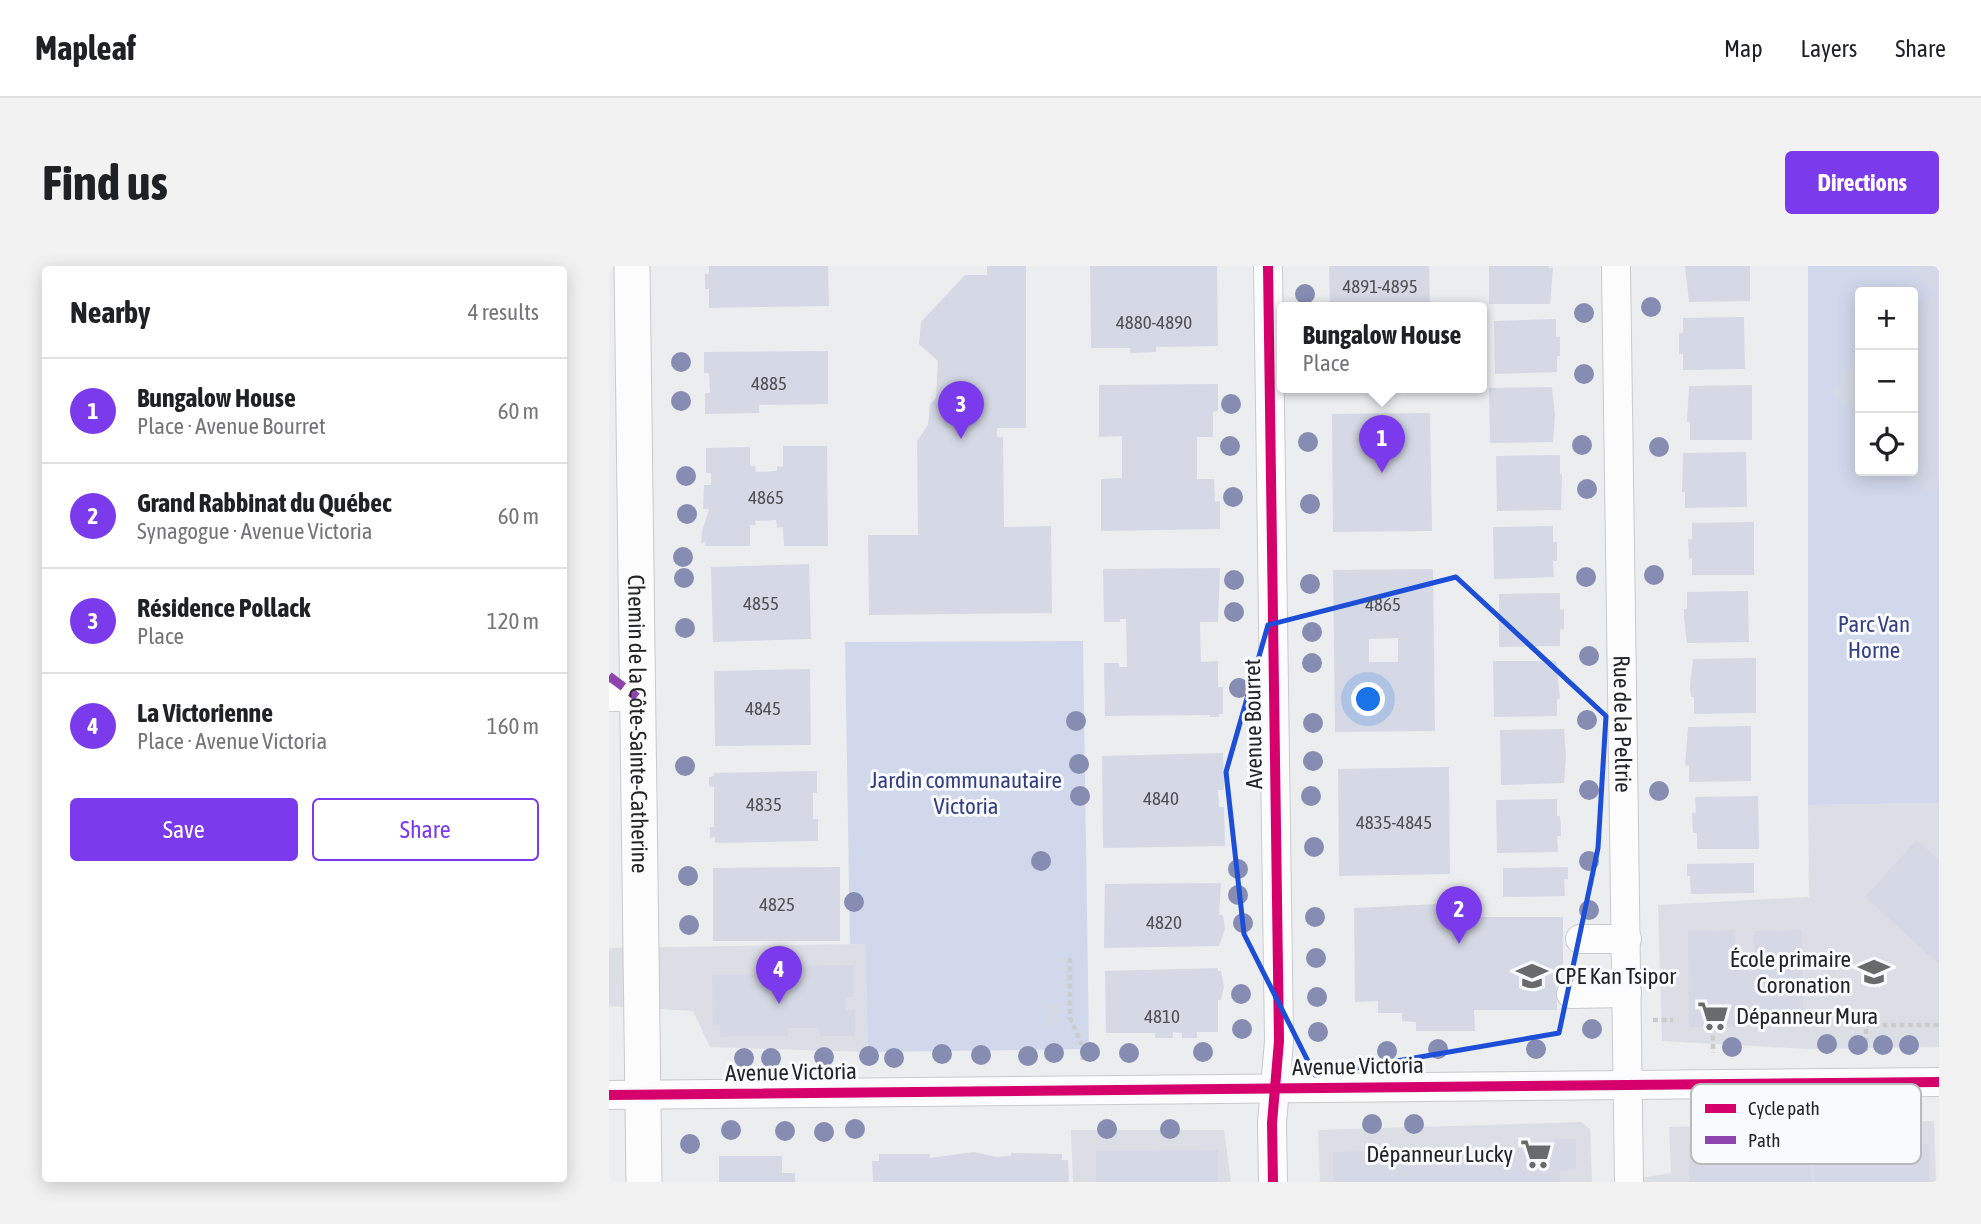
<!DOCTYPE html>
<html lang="en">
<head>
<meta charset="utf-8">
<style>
	:root { --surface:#fff; --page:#f2f2f2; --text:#202124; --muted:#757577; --line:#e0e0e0; --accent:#7c3aed }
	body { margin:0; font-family:"Asap Condensed",sans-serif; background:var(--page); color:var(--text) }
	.controls { position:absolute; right:21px; top:21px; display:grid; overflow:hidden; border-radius:7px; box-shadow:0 4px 18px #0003 }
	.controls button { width:63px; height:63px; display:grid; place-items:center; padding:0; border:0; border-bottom:2px solid var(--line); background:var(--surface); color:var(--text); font:35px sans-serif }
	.you { position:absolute; left:760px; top:434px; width:24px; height:24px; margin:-18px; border:5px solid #fff; border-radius:50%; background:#1a73e8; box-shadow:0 0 0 10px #1a73e833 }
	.badge { display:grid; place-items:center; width:46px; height:46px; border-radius:50%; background:var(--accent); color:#fff; font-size:23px; font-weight:700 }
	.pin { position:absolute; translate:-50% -58px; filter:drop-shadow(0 2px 4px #0008) }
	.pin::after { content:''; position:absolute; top:37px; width:24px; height:21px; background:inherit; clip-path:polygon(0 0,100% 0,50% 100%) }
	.popup { position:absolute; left:668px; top:36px; width:210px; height:91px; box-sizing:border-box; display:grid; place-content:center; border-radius:7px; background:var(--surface); filter:drop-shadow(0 2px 5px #0005); font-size:23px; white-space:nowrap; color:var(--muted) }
	.popup b { font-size:26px; color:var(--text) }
	.popup::after { content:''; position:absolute; left:50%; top:100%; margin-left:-14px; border:14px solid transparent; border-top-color:var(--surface) }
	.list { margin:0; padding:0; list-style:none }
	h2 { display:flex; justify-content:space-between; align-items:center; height:91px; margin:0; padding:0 28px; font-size:30px }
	h2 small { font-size:23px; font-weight:400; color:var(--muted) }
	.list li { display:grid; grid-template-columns:46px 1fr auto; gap:21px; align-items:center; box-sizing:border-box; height:105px; padding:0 28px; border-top:2px solid var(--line) }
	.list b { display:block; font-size:26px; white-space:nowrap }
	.list p { margin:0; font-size:23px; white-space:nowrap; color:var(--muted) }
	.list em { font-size:23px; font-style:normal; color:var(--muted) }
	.actions { display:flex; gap:14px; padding:21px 28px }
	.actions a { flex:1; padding:16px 0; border:2px solid var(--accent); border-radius:7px; text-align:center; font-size:24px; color:var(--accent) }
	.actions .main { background:var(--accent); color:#fff }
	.icon { flex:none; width:38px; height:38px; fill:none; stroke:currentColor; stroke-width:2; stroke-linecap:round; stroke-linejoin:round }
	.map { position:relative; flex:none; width:1330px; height:916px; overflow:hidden; border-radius:7px }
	header { display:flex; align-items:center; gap:42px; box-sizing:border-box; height:98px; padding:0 35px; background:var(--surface); border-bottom:2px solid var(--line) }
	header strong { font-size:33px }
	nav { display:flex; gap:38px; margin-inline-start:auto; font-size:24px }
	.intro { display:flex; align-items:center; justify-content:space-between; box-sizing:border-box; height:168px; padding:0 42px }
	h1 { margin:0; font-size:49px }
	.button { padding:18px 32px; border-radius:7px; background:var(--accent); color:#fff; font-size:24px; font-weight:700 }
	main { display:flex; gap:42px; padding:0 42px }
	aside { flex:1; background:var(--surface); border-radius:7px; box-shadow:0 4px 18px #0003 }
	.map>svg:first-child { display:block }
	.built { fill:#dcdee5 }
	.green { fill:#d2d8ec; fill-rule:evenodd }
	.building { fill:#d5d9e5; fill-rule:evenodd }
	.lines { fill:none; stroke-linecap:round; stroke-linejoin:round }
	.minor-casing { stroke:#cacacc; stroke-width:30 }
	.major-casing { stroke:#cacacc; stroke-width:37 }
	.path { stroke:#ccc; stroke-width:4.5; stroke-dasharray:5 3.5; stroke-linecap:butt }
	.minor { stroke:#fcfcfd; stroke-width:28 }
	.major { stroke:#fcfcfd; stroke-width:35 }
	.quiet { stroke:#8e44ad; stroke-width:9; stroke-dasharray:18 9; stroke-linecap:butt }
	.cycleway-casing { stroke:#f8fafe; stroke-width:15 }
	.cycleway { stroke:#d6006c; stroke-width:10 }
	.tree { fill:#878db2 }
	.marked { fill:none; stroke:#1d4ed8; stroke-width:5; stroke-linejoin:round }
	.labels { text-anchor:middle; stroke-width:6; stroke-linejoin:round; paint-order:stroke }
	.number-label { font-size:19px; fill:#505155 }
	.park-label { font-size:23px; fill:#343f80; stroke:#f8fafe }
	.street-label { font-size:23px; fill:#232425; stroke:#f8fafe }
	.poi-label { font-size:23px; fill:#232425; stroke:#f8fafe; text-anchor:end }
	.key { fill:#f8fafe; stroke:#b8babd; stroke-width:2 }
	.key-label { font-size:19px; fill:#232425 }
</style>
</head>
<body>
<header>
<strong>Mapleaf</strong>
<nav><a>Map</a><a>Layers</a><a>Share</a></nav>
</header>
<div class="intro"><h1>Find us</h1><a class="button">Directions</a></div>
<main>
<aside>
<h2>Nearby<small>4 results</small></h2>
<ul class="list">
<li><span class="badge">1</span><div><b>Bungalow House</b><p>Place · Avenue Bourret</p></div><em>60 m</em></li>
<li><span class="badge">2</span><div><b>Grand Rabbinat du Québec</b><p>Synagogue · Avenue Victoria</p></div><em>60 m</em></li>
<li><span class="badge">3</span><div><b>Résidence Pollack</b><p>Place</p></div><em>120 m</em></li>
<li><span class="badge">4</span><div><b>La Victorienne</b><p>Place · Avenue Victoria</p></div><em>160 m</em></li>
</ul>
<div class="actions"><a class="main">Save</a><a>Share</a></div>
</aside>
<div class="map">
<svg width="1330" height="916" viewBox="0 0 1330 916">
	<rect width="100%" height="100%" fill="#ecedef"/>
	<g class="built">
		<path d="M1330,537V781L1201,783L1053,775L1049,639L1200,631L1199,539Z"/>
		<path d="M256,678L259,786L101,781L84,745L0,740V682Z"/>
		<path d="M1325,855L1327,916H1007L1062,907L1060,861Z"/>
		<path d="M973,856L981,863L983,916H711L709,864Z"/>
		<path d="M462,864H615L622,916H464Z"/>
	</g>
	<g class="green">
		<path d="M1199,0H1330V537L1199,539ZM1251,26H1304V205H1251Z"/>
		<path d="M474,375L480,783L259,786L256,678H241L236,376Z"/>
	</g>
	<g class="building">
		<path d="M100,0H219L220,40L100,42V23H96V8H100Z"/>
		<path d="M378,0H417V162H388V171H394L395,261L442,260L443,347L260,349L259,269H309L308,175L319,159L321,138L327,132L329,95L310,78L312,56L356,9H378Z"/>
		<path d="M481,0H608L609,80L547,81V86L521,87V82H482Z"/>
		<path d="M720,0H820L821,41H721Z"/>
		<path d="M880,0H940V2H944L941,38H880Z"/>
		<path d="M1076,0H1141V35L1080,36Z"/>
		<path d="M1300,0H1330V219L1320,228L1298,205H1304V49L1326,28Z"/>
		<path d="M1135,51L1136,103L1074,104V88H1070V67H1074V52Z"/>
		<path d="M947,53V71H951V90H948V106L886,108L885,55Z"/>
		<path d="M219,85V138L150,139V147L96,148V127H101L100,107H95V86Z"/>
		<path d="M1251,89V155L1223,125L1234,115L1229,110Z"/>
		<path d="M609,118V145L604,146V171H588V213H605L606,236L611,235V263L492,265V213L513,212V170L490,171V119Z"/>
		<path d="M1143,119V174H1081V156H1078L1080,120Z"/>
		<path d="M943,121L946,149L944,176L881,177L880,122Z"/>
		<path d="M821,147L823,265L724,266L723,148Z"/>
		<path d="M174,180H218L219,280H175L174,261L168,262L167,254L146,255L147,259H141V280H96L97,276L92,277L93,266L100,243H94L95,219H102V207H97V182L141,181V200H146L147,206L168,205V200L174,201Z"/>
		<path d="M1137,186L1138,241L1076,242V226H1073L1074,187Z"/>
		<path d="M951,189V208H953L952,244L888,245L887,190Z"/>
		<path d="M1145,256V309H1083V292L1080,293L1079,273L1083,274V257Z"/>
		<path d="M944,260V276H948V295H944L945,311L885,313L884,261Z"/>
		<path d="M200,298L202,373L104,376L102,301Z"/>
		<path d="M611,302L609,356H591L592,396L609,395V421H614V448H610V451H601V449L496,450L495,397H510V401H518L517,353H511V356H495L494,303Z"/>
		<path d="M824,303L826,465L726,466L724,304ZM789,372V396H760V373Z"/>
		<path d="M1139,325L1140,376L1078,377L1075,352V343H1078V326Z"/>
		<path d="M951,327V344L955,343V363H951V380L890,381V328Z"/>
		<path d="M1147,392V447L1085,448V431H1082L1081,420L1084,393Z"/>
		<path d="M884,395H947L951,433H948V450L885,451Z"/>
		<path d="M201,403L202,479L106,480L105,405Z"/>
		<path d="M1142,460V515L1080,516V499L1076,500L1079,461Z"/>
		<path d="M955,463L957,491L955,517L892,519L891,464Z"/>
		<path d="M614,487L615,524H609L610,541H615L616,580L494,582L493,490Z"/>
		<path d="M840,501L841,608L730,610L729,503Z"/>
		<path d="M208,505V527H204V553H209V575L106,577V571L101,572V561H105V521L100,520V511L105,510V507Z"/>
		<path d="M1149,530L1150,583H1088V567H1084L1083,547H1087L1086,531Z"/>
		<path d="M948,533V550H951L952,560V570H948L949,586L888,587L887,534Z"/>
		<path d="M1308,574L1330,594V698L1256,631Z"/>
		<path d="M1145,597V627L1082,628L1081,610H1078V598Z"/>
		<path d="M231,601V675H104V602Z"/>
		<path d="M959,601V613H955L956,630L894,631V602Z"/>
		<path d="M612,617L610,649H614L616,663L610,680L495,682L496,618Z"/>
		<path d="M828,638L840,651H954V706H947L948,744H865L866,765H807V756L793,755V747H769V735L746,736L745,642Z"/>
		<path d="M1126,664V698L1146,697L1145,665L1193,664L1194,760L1080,761L1079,665Z"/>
		<path d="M245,699V731H237V744H246V770H211L210,762H179V770L111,771V758L104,759L103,709L169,708V700Z"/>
		<path d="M609,702V705H612L615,721L612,734H609V766H588V772H573V767L564,766V772H546V767H497L496,705Z"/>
		<path d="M435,739H451V759H434Z"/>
		<path d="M1215,861H1245L1250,866H1264L1268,861H1289L1294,865V879L1320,878V916H1205L1204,870Z"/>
		<path d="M945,873H967V903L951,905V916H724V886L944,882Z"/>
		<path d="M1080,877L1201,878L1203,916H1080Z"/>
		<path d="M609,884V916H487V885Z"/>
		<path d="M365,886L387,891L402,890V887L453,888V894H459L460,916H264L263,895H270V888H321V892Z"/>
		<path d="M110,890H173V907H186V916H110Z"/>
	</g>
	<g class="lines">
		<defs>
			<g id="minor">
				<path d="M659,0L670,775L663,857L664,916"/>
				<path id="s1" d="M1007,0L1020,916"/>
				<path d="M0,431H28"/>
				<path d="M971,673H1018"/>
				<path d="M962,728L1018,727"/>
				<path d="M0,829L1330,816"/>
			</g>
			<g id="major">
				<path id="s2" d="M23,0L35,916"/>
			</g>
		</defs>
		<use href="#minor" class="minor-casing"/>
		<use href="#major" class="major-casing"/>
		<g class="path">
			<path d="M461,692V752L473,779L474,794"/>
			<path d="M1044,754H1064"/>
			<path d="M1104,761V787"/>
			<path d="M1257,785V759H1330"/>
		</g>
		<use href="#minor" class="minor"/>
		<use href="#major" class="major"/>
		<path class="quiet" d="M0,410L28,431"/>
		<defs>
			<g id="cycleway">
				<path d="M659,0L670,775L663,857L664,916"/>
				<path d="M0,829L1330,816"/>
			</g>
		</defs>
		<use href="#cycleway" class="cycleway-casing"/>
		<use href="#cycleway" class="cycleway"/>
	</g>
	<g class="tree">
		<circle cx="696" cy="28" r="10"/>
		<circle cx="1042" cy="41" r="10"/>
		<circle cx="975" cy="47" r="10"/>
		<circle cx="72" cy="96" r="10"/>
		<circle cx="975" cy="108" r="10"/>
		<circle cx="72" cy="135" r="10"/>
		<circle cx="622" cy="138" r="10"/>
		<circle cx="699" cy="176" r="10"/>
		<circle cx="973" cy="179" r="10"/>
		<circle cx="621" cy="180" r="10"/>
		<circle cx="1050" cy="181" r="10"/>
		<circle cx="77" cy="210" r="10"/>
		<circle cx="978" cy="223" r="10"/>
		<circle cx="624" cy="231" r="10"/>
		<circle cx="701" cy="238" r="10"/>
		<circle cx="78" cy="248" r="10"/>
		<circle cx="74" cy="291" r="10"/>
		<circle cx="1045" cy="309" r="10"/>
		<circle cx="977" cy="311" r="10"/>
		<circle cx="75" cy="312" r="10"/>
		<circle cx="625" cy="314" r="10"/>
		<circle cx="701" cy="318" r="10"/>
		<circle cx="625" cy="346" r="10"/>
		<circle cx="76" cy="362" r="10"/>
		<circle cx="703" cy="366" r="10"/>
		<circle cx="980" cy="390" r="10"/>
		<circle cx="703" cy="397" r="10"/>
		<circle cx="630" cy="422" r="10"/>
		<circle cx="978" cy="454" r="10"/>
		<circle cx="467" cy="455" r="10"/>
		<circle cx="704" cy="457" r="10"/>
		<circle cx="704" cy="495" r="10"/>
		<circle cx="470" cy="498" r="10"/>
		<circle cx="76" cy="500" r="10"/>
		<circle cx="980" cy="524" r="10"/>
		<circle cx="1050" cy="525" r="10"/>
		<circle cx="471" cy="530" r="10"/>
		<circle cx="702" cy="530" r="10"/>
		<circle cx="705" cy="581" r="10"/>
		<circle cx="432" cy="595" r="10"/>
		<circle cx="980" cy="595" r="10"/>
		<circle cx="629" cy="603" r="10"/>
		<circle cx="79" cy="610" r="10"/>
		<circle cx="629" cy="629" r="10"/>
		<circle cx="245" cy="636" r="10"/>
		<circle cx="980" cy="644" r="10"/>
		<circle cx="706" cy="651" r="10"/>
		<circle cx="634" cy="657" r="10"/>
		<circle cx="80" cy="659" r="10"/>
		<circle cx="707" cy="692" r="10"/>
		<circle cx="632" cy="728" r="10"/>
		<circle cx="708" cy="731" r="10"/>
		<circle cx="633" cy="763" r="10"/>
		<circle cx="983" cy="763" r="10"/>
		<circle cx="709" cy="766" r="10"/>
		<circle cx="1218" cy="778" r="10"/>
		<circle cx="1249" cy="779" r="10"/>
		<circle cx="1274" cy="779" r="10"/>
		<circle cx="1300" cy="779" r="10"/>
		<circle cx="1123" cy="781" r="10"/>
		<circle cx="829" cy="783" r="10"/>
		<circle cx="927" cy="783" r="10"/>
		<circle cx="778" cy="785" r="10"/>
		<circle cx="481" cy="786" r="10"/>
		<circle cx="594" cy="786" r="10"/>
		<circle cx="445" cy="787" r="10"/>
		<circle cx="520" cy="787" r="10"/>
		<circle cx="333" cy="788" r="10"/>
		<circle cx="372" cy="789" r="10"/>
		<circle cx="260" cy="790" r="10"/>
		<circle cx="419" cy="790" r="10"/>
		<circle cx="215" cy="791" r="10"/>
		<circle cx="135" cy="792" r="10"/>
		<circle cx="162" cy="792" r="10"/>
		<circle cx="285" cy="792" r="10"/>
		<circle cx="1098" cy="854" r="10"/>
		<circle cx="763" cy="858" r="10"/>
		<circle cx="805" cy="858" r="10"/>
		<circle cx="246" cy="863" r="10"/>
		<circle cx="498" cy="863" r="10"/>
		<circle cx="561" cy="863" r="10"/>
		<circle cx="122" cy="864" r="10"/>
		<circle cx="176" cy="865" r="10"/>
		<circle cx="215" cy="866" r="10"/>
		<circle cx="81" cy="878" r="10"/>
	</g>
	<path class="marked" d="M847,311L997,450L989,582L950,767L706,809L635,668L617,506L659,359Z"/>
	<defs>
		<symbol id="school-bare" viewBox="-9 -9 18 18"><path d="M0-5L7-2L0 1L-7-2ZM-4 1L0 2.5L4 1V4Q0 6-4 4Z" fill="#696a6c" stroke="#f8fafe" stroke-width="2.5" paint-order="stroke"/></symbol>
		<symbol id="supermarket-bare" viewBox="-9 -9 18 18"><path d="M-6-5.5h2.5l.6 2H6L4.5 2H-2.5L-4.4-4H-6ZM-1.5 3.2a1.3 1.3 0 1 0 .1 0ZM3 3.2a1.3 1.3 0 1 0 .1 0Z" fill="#696a6c" stroke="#f8fafe" stroke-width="2.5" paint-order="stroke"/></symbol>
	</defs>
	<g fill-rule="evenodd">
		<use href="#school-bare" x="1243" y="684" width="44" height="44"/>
		<use href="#school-bare" x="901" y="688" width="44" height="44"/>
		<use href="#supermarket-bare" x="1082" y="728" width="44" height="44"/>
		<use href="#supermarket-bare" x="905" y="866" width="44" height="44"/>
	</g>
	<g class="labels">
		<g class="number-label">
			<text x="771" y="27">4891-4895</text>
			<text x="545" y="63">4880-4890</text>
			<text x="160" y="124">4885</text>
			<text x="157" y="238">4865</text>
			<text x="152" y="344">4855</text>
			<text x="774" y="345">4865</text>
			<text x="154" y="449">4845</text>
			<text x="552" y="539">4840</text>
			<text x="155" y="545">4835</text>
			<text x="785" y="563">4835-4845</text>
			<text x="168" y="645">4825</text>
			<text x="555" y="663">4820</text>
			<text x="553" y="757">4810</text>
		</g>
		<g class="park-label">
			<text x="1265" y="366">Parc Van<tspan x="1265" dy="26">Horne</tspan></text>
			<text x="357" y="522">Jardin communautaire<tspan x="357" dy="26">Victoria</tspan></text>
		</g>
		<g class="street-label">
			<text dy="8" stroke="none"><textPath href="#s2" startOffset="458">Chemin de la Côte-Sainte-Catherine</textPath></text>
			<text transform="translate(644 458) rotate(-91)" y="8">Avenue Bourret</text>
			<text dy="8" stroke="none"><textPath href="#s1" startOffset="458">Rue de la Peltrie</textPath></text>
			<text transform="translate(749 800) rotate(-1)" y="8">Avenue Victoria</text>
			<text transform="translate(182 806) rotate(-1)" y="8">Avenue Victoria</text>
		</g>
		<g class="poi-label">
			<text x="1242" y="701">École primaire<tspan x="1242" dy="26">Coronation</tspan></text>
			<text x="946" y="718" text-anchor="start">CPE Kan Tsipor</text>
			<text x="1127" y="758" text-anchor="start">Dépanneur Mura</text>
			<text x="904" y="896">Dépanneur Lucky</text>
		</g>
	</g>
	<rect x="1082" y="818" width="230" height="80" rx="10" class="key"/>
	<rect x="1096" y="838" width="31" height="9" fill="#d6006c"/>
	<rect x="1096" y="870" width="31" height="8" fill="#8e44ad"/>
	<g class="key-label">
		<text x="1139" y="849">Cycle path</text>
		<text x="1139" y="881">Path</text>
	</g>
</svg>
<div class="controls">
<button>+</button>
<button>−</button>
<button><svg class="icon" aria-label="locate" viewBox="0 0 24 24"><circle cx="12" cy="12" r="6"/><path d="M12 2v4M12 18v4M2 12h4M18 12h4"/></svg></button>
</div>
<div class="you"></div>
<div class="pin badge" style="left:773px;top:207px">1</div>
<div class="popup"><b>Bungalow House</b>Place</div>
<div class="pin badge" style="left:850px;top:678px">2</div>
<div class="pin badge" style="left:352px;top:173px">3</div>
<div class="pin badge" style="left:170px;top:738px">4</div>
</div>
</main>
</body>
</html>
